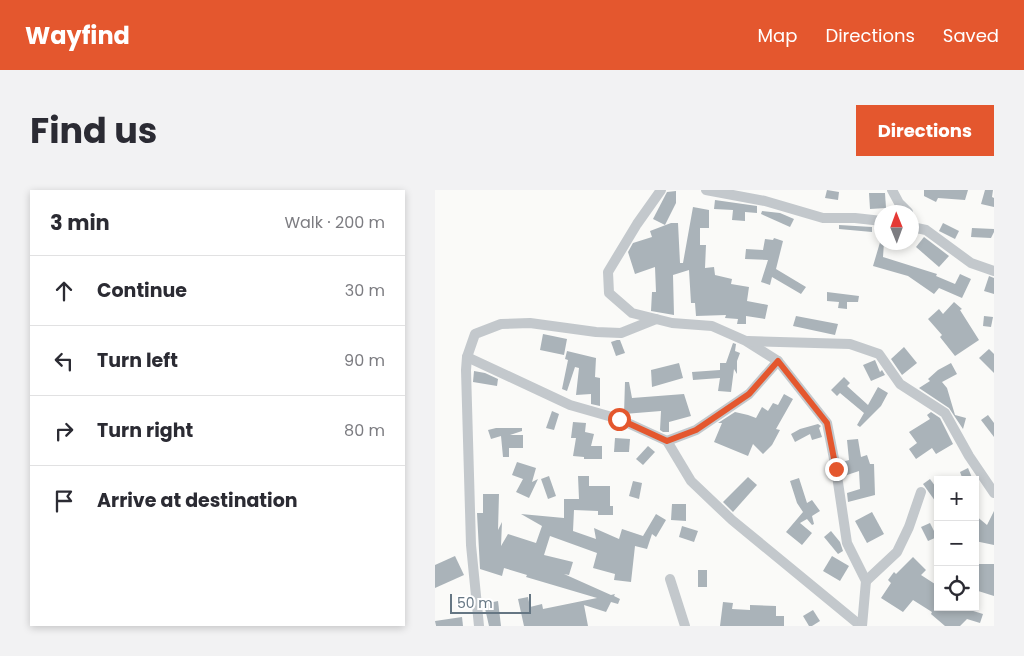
<!DOCTYPE html>
<html lang="en">
<head>
<meta charset="utf-8">
<style>
	:root { --surface:#fff; --page:#f2f2f3; --text:#2b2b33; --muted:#7c7c81; --line:#e1e1e2; --accent:#e4572e }
	body { margin:0; font-family:Poppins,sans-serif; background:var(--page); color:var(--text) }
	.controls { position:absolute; right:15px; bottom:15px; display:grid; overflow:hidden; border-radius:0px; box-shadow:0 2px 8px #0003 }
	.controls button { width:45px; height:45px; display:grid; place-items:center; padding:0; border:0; border-bottom:1px solid var(--line); background:var(--surface); color:var(--text); font:25px sans-serif }
	.compass { position:absolute; left:439px; top:15px; width:45px; height:45px; border-radius:50%; background:var(--surface); box-shadow:0 2px 8px #0003; rotate:359deg }
	.scale { position:absolute; left:15px; bottom:12px; width:81px; box-sizing:border-box; padding-left:5px; border:2px solid #657683; border-top:0; font-size:14px; line-height:18px; white-space:nowrap; color:#657683; -webkit-text-stroke:4px #fff; paint-order:stroke }
	.stop { position:absolute; width:15px; height:15px; margin:-11px; border:4px solid #e4572e; border-radius:50%; background:#fff }
	.stop.end { background:#e4572e; border-color:#fff; box-shadow:0 1px 5px #0008 }
	.list { margin:0; padding:0; list-style:none }
	h2 { display:flex; justify-content:space-between; align-items:center; height:65px; margin:0; padding:0 20px; font-size:21px }
	h2 small { font-size:16px; font-weight:400; color:var(--muted) }
	.list li { display:grid; grid-template-columns:32px 1fr auto; gap:15px; align-items:center; box-sizing:border-box; height:70px; padding:0 20px; border-top:1px solid var(--line) }
	.list b { display:block; font-size:19px; white-space:nowrap }
	.list em { font-size:16px; font-style:normal; color:var(--muted) }
	.icon { flex:none; width:28px; height:28px; fill:none; stroke:currentColor; stroke-width:2; stroke-linecap:round; stroke-linejoin:round }
	.map { position:relative; flex:none; width:559px; height:436px; overflow:hidden; border-radius:0px }
	header { display:flex; align-items:center; gap:30px; box-sizing:border-box; height:70px; padding:0 25px; background:var(--accent); color:#fff }
	header strong { font-size:24px }
	nav { display:flex; gap:28px; margin-inline-start:auto; font-size:18px }
	.intro { display:flex; align-items:center; justify-content:space-between; box-sizing:border-box; height:120px; padding:0 30px }
	h1 { margin:0; font-size:35px }
	.button { padding:12px 22px; border-radius:0px; background:var(--accent); color:#fff; font-size:18px; font-weight:700 }
	main { display:flex; gap:30px; padding:0 30px }
	aside { flex:1; background:var(--surface); border-radius:0px; box-shadow:0 2px 8px #0003 }
	.map>svg:first-child { display:block }
	.building { fill:#aab3b9 }
	.lines { fill:none; stroke-linecap:round; stroke-linejoin:round }
	.street { stroke:#c3c8cc; stroke-width:10 }
	.route { stroke:#e4572e; stroke-width:6 }
</style>
</head>
<body>
<header>
<strong>Wayfind</strong>
<nav><a>Map</a><a>Directions</a><a>Saved</a></nav>
</header>
<div class="intro"><h1>Find us</h1><a class="button">Directions</a></div>
<main>
<aside>
<h2>3 min<small>Walk · 200 m</small></h2>
<ul class="list">
<li><svg class="icon" aria-label="ahead" viewBox="0 0 24 24"><path d="M12 20V5M6 11l6-6 6 6"/></svg><div><b>Continue</b></div><em>30 m</em></li>
<li><svg class="icon" aria-label="left" viewBox="0 0 24 24"><path d="M17 20v-9H6M10 6l-5 5 5 5"/></svg><div><b>Turn left</b></div><em>90 m</em></li>
<li><svg class="icon" aria-label="right" viewBox="0 0 24 24"><path d="M7 20v-9h11M14 6l5 5-5 5"/></svg><div><b>Turn right</b></div><em>80 m</em></li>
<li><svg class="icon" aria-label="arrive" viewBox="0 0 24 24"><path d="M6 21V4h12l-3 4 3 4H6"/></svg><div><b>Arrive at destination</b></div></li>
</ul>
</aside>
<div class="map">
<svg width="559" height="436" viewBox="0 0 559 436">
	<rect width="100%" height="100%" fill="#fafaf8"/>
	<g class="building">
		<path d="M392,0L404,2L403,10L390,8Z"/>
		<path d="M489,0H533L530,10L503,8L501,12L489,6Z"/>
		<path d="M550,0H558L557,7L559,8V17L546,14Z"/>
		<path d="M241,1V13L230,35L218,29L232,2Z"/>
		<path d="M434,3H450L451,18L435,19Z"/>
		<path d="M280,10L322,16V23L310,22V31L297,30L298,20L279,19Z"/>
		<path d="M258,17L274,20V38H265V55H271L270,78L279,77L280,85L297,89L296,94L314,97L312,111L333,115L330,129L311,126V134H302L303,129L290,128L291,125L261,126L260,113H256L254,80L238,85L239,125L216,121L217,102H221L220,77L200,84L193,62L198,53L217,47L215,41L236,33H243L245,73H248Z"/>
		<path d="M327,21L345,23L359,29L355,37L326,24Z"/>
		<path d="M508,33L524,41L520,49L504,41Z"/>
		<path d="M404,35L437,37V42L404,39Z"/>
		<path d="M537,38L559,39V42L556,48L536,47Z"/>
		<path d="M489,47L514,66L504,77L481,57Z"/>
		<path d="M339,48L348,51L341,79L371,97L366,104L337,87L335,95L326,92L333,70L310,69L311,59L328,60L330,49L338,50Z"/>
		<path d="M446,49V52H449L448,67L502,84L501,86L520,94L525,84L536,89L527,108L504,98L499,104L473,86L438,76Z"/>
		<path d="M554,86L559,88V104L549,101Z"/>
		<path d="M392,102L424,106L423,112H412V119L403,118L404,112L392,111Z"/>
		<path d="M519,112L527,119L525,120L544,150L520,166L505,147L507,145L493,129L504,119L508,124Z"/>
		<path d="M361,126L403,134L400,145L358,136Z"/>
		<path d="M549,126L558,127L556,137L548,136Z"/>
		<path d="M108,144L132,149L129,165L105,160Z"/>
		<path d="M182,150H185L190,163L181,166L176,152Z"/>
		<path d="M298,153L301,154L300,161L305,163L302,171V184L299,179L296,202L283,201L285,188L258,190L257,182L285,180V173H291Z"/>
		<path d="M469,157L482,173L467,185L456,169Z"/>
		<path d="M554,159L559,164V183L544,168Z"/>
		<path d="M132,161L161,168L160,187L165,188V216L156,214V204L141,205L144,178L140,177L132,201L127,199L133,170L130,169Z"/>
		<path d="M440,170L445,182L447,180L450,185L436,191L428,175Z"/>
		<path d="M244,173L248,188L217,197L216,180Z"/>
		<path d="M516,173L522,184L507,192L512,198L520,225L531,228L528,239L514,218L484,198L495,191L493,189L503,180Z"/>
		<path d="M39,181L50,183L63,189L62,196L38,192Z"/>
		<path d="M409,187L415,193L412,196L433,215L443,197L453,203L446,216L425,237L422,235L429,223L405,203L402,206L396,200Z"/>
		<path d="M190,192H194L197,208L249,204L256,226L234,232V242H228L225,240L226,221L189,224Z"/>
		<path d="M349,204L358,209L341,239L345,240L337,255L328,264L318,254L313,266L279,252L287,233H283L300,222L313,225L321,228L327,217L333,221L338,213L343,215Z"/>
		<path d="M117,221L124,224L119,240L111,238Z"/>
		<path d="M496,222L505,228L518,254L501,264L497,258L481,269L474,259L482,253L474,242L495,229L492,225Z"/>
		<path d="M553,225L559,233V247L546,230Z"/>
		<path d="M138,232L151,233L150,242L159,244L156,256H167V269H149V267L138,266L141,248H136Z"/>
		<path d="M383,234L386,236L384,238L387,247L377,250L375,244L360,252L356,244L365,239Z"/>
		<path d="M61,238H87V241L75,245H88V258H74V267H68L66,246L56,249L53,240Z"/>
		<path d="M180,248L195,249L194,262H179Z"/>
		<path d="M423,249L426,267L432,265L435,274H439L440,305L413,312L412,303L425,299L424,281L409,286L407,272L414,270L412,250Z"/>
		<path d="M213,256L220,262L208,275L201,269Z"/>
		<path d="M82,272L101,278L97,292L103,289L94,308L81,302L88,289L77,285Z"/>
		<path d="M533,278L538,290H528L525,282Z"/>
		<path d="M114,286L121,306L113,309L106,289Z"/>
		<path d="M143,286H154V296H175V316H178V325H163V321L139,320L138,341L161,349L159,338L184,349L187,339L208,346L221,324L231,330L221,347L217,344L212,359L200,356L196,392L179,390L180,384L158,378L162,363L115,346L109,365L138,372L134,385L129,384L176,405L180,404L179,406L185,409L183,414L176,412L171,422L149,415L153,436H89L83,409L93,407L95,417L107,414L108,419L162,408L91,387L92,385L69,378L67,386L45,379L42,323H48V304H64L63,340L67,332L66,356L73,344L101,353L107,336L86,324L129,328V309H144Z"/>
		<path d="M313,287L322,295L298,322L288,312Z"/>
		<path d="M364,288L372,313L377,310L385,321L377,326L379,334L377,335L372,329L365,333L377,343L367,355L351,342L368,322L362,313L355,291Z"/>
		<path d="M495,289L503,300V315L488,294Z"/>
		<path d="M198,291L207,293L204,309L194,306Z"/>
		<path d="M237,314H251V331L236,330Z"/>
		<path d="M559,321V355L540,351V325L552,335Z"/>
		<path d="M437,322L449,344L432,353L420,331Z"/>
		<path d="M495,333L502,347L493,351L486,337Z"/>
		<path d="M247,336L263,341L259,352L244,347Z"/>
		<path d="M396,341L405,352L408,361L403,364L389,347Z"/>
		<path d="M20,366L29,385L0,398V375Z"/>
		<path d="M397,366L414,376L405,391L388,381Z"/>
		<path d="M478,367L491,380L486,385L503,396V417H535V420L548,424L545,433L532,429L525,436H510L496,424L497,422L478,410L468,422L446,408L456,393L453,390L459,382L461,384Z"/>
		<path d="M540,374H559V406L540,400Z"/>
		<rect x="263" y="380" width="9" height="17"/>
		<path d="M63,411L66,436H54L49,414Z"/>
		<path d="M288,412L298,413L297,419L315,420V415L341,416V426H349V436H285Z"/>
		<path d="M378,420L385,431L377,436H374L368,426Z"/>
		<path d="M27,427L28,436H1L0,431Z"/>
	</g>
	<g class="lines">
		<g class="street">
			<path d="M226,0L202,34L173,82L174,103L197,123L237,133L277,136L311,151L343,171L314,204L261,240L232,251L256,291L297,330L426,436"/>
			<path d="M271,0L330,11L388,28H420L447,31"/>
			<path d="M457,0L464,13L473,22"/>
			<path d="M477,37L491,40L536,73L559,81"/>
			<path d="M313,151L415,154L444,164L465,194L510,223L534,266L559,303"/>
			<path d="M32,167L135,215L184,229L232,251"/>
			<path d="M343,171L392,233L401,279L412,353L431,391L427,436"/>
			<path d="M235,389L250,436"/>
			<path d="M431,391L462,362L474,337L486,302"/>
			<path d="M44,436L36,355L31,180L32,167L40,144L66,134L95,133L161,142L186,143L221,129"/>
		</g>
	</g>
	<g class="lines">
		<path class="route" d="M184,229L232,251L261,240L314,204L343,171L392,233L401,279"/>
	</g>
</svg>
<div class="controls">
<button>+</button>
<button>−</button>
<button><svg class="icon" aria-label="locate" viewBox="0 0 24 24"><circle cx="12" cy="12" r="6"/><path d="M12 2v4M12 18v4M2 12h4M18 12h4"/></svg></button>
</div>
<svg class="compass" viewBox="-18 -18 36 36"><path d="M0-13l5 13h-10z" fill="#e53935"/><path d="M0 13l5-13h-10z" fill="#7c7c81"/></svg>
<div class="scale">50 m</div>
<div class="stop" style="left:184px;top:229px"></div>
<div class="stop end" style="left:401px;top:279px"></div>
</div>
</main>
</body>
</html>
